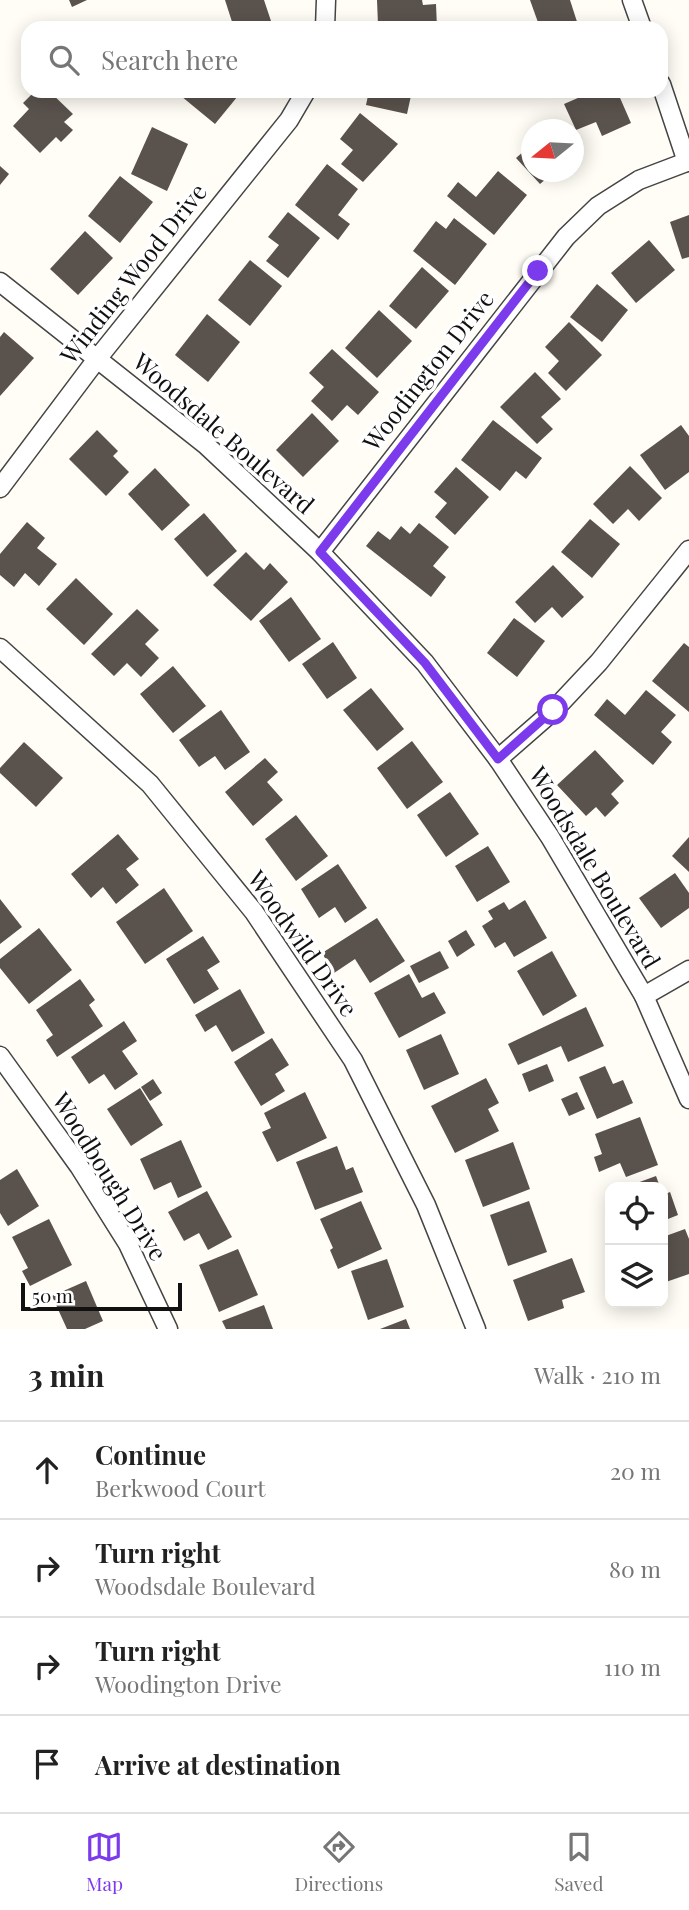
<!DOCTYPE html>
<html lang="en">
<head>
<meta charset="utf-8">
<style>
	:root { --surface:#fff; --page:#f2f2f2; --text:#222; --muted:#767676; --line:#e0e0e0; --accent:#7c3aed }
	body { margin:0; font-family:"Playfair Display",serif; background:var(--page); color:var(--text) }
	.controls { position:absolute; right:21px; bottom:21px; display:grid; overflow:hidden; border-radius:14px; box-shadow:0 4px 18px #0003 }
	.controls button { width:63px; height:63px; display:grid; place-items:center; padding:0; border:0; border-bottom:2px solid var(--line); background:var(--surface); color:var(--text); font:35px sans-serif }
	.compass { position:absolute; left:521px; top:119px; width:63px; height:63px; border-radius:50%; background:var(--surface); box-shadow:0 4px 18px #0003; rotate:252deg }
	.scale { position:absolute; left:21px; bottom:18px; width:161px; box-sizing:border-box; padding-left:7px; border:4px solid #111; border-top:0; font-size:19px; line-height:24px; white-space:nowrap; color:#111; -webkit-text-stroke:5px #fff; paint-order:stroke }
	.stop { position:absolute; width:21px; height:21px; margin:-16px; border:5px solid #7c3aed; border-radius:50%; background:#fff }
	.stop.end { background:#7c3aed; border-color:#fff; box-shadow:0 2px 7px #0008 }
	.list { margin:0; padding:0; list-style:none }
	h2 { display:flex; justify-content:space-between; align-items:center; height:91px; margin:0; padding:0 28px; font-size:30px }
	h2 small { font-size:23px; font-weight:400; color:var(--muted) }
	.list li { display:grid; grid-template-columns:46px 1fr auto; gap:21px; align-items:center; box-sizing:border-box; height:98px; padding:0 28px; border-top:2px solid var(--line) }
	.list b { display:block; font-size:26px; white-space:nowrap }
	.list p { margin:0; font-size:23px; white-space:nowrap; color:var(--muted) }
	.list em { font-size:23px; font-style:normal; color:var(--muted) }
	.icon { flex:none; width:38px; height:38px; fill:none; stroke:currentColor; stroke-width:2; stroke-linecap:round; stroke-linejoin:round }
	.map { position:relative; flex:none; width:689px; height:1329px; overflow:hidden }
	.search { position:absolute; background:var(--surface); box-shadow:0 4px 18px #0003; left:21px; right:21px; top:21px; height:77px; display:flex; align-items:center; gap:18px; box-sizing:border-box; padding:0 24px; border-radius:21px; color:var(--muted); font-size:26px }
	.sheet { height:483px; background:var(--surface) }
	nav { display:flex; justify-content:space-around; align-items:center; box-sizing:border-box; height:98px; border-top:2px solid var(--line); background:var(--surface); font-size:19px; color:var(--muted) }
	nav a { display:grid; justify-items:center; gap:4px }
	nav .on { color:var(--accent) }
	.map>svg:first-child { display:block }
	.building { fill:#5a524d }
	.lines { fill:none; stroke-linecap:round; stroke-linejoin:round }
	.minor-casing { stroke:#444; stroke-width:21 }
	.minor { stroke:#fff; stroke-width:18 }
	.route { stroke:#7c3aed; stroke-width:9 }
	.labels { text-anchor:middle; stroke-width:7; stroke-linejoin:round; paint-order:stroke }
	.street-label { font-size:24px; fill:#111; stroke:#fff }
</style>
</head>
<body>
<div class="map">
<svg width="689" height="1329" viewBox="0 0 689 1329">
	<rect width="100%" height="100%" fill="#fffdf5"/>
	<g class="building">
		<path d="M69,0H87L72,7Z"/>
		<path d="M225,0H264L271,21L250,28H234Z"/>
		<path d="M377,0H422L423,5L436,4L437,28H394V24L378,25Z"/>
		<path d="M530,0H570L579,28H540Z"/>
		<path d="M77,21L99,27V28H75Z"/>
		<path d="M35,91H49L73,114L64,122L73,130L61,142L56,137L40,153L13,126L29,109L23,103Z"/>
		<path d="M185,91H242L215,124L181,96Z"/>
		<path d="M369,91H412L407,114L366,105Z"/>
		<path d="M594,91H617L631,123L602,136L596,122L576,130L564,104Z"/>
		<path d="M360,113L398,144L363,182L341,164L353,150L340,139Z"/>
		<path d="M542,121L549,130H533Z"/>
		<path d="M152,127L188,144L167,191L131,174Z"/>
		<path d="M532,144V172H554L540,184L516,158Z"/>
		<path d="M327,164L358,189L338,215L350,224L338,240L295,205Z"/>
		<path d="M0,166L9,174L0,185Z"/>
		<path d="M498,171L527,195L494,235L447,196L458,182L476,197Z"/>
		<path d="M120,176L153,202L120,243L88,216Z"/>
		<path d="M288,212L320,238L288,278L266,261L279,245L268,237Z"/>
		<path d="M689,215V257L682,259L670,222Z"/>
		<path d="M454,218L487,244L455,285L413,251L436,221L446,229Z"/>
		<path d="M85,231L113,258L78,295L50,269Z"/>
		<path d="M649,240L675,270L636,303L611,273Z"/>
		<path d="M250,260L282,286L250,326L218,300Z"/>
		<path d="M422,267L449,291L416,329L389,306Z"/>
		<path d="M597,284L628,310L602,342L570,317Z"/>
		<path d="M379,310L412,341L377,378L345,348Z"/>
		<path d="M207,314L240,342L208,382L175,355Z"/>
		<path d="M569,322L602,355L566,391L548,373L559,361L545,347Z"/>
		<path d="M4,332L34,358L0,396V337Z"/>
		<path d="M332,349L379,392L358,415L347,405L332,421L311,401L324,387L309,373Z"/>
		<path d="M535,372L561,399L541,417L553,429L537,444L500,407Z"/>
		<path d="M312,413L339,441L303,477L276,450Z"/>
		<path d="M493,420L542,458L526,479L516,471L500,491L461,460Z"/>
		<path d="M681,425L689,436V472L665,490L640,455Z"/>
		<path d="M97,430L118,451L113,456L129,472L106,496L69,459Z"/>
		<path d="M630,466L662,498L639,521L628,509L613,524L593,504Z"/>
		<path d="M456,467L489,497L455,535L435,517L447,503L434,492Z"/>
		<path d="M155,468L190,505L162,531L128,494Z"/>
		<path d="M204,513L237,551L207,577L174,539Z"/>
		<path d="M590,519L620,544L592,578L561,552Z"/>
		<path d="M27,522L45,538L37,548L57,564L39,586L25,573L14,587L0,575V554Z"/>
		<path d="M419,523L449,547L433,566L446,577L431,597L366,546L378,531L390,540L401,526L410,534Z"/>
		<path d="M246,552L264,570L270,563L288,582L251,621L213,585Z"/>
		<path d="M553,565L584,597L562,618L552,607L535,623L515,602Z"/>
		<path d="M76,578L113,614L84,645L46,609Z"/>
		<path d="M291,597L321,639L289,662L259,621Z"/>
		<path d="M137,609L159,630L145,644L159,658L141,677L127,663L114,676L91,654Z"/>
		<path d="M514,618L545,641L517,677L487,653Z"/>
		<path d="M333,642L357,678L327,699L302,664Z"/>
		<path d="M684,643L689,647V712L652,681Z"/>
		<path d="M173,666L206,706L173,733L140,694Z"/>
		<path d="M371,688L404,729L377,751L343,710Z"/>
		<path d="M646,690L676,715L661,732L672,742L653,765L594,715L607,699L625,715Z"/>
		<path d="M221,710L250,752L225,770L215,756L199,767L179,740Z"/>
		<path d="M412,741L443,782L407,809L377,768Z"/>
		<path d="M24,742L63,778L36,807L0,773V768Z"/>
		<path d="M595,750L624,781L611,794L619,803L605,817L596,807L586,816L557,785Z"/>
		<path d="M265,758L278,772L267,782L283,800L253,826L225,792Z"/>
		<path d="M450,792L479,834L446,857L417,815Z"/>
		<path d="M296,815L328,856L296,881L265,839Z"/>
		<path d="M118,834L139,859L126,869L139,885L116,904L103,887L91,898L71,874Z"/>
		<path d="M689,837V872L672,856Z"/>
		<path d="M488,846L510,882L477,902L455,866Z"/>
		<path d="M338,864L367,908L345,923L335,907L319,918L301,889Z"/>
		<path d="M675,873L689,893V908L661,928L639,898Z"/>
		<path d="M164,888L193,931L145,964L116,922Z"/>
		<path d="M0,899L22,927L0,944Z"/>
		<path d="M525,900L547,938L514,957L505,942L495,948L482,926L493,919L488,911L504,902L509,910Z"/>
		<path d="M377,918L405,961L370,983L355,959L334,973L322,953Z"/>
		<path d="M39,928L72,970L29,1004L0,968V959Z"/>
		<path d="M466,930L475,945L457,957L448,941Z"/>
		<path d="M203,936L220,962L207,970L219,989L194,1004L166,959Z"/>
		<path d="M440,951L449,968L419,983L410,966Z"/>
		<path d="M552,951L577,996L543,1016L517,971Z"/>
		<path d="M409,974L422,998L434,992L446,1013L399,1038L374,993Z"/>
		<path d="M80,979L95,1000L89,1005L103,1026L57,1057L46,1040L53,1035L36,1010Z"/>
		<path d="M240,989L265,1033L232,1052L216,1025L205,1032L195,1015Z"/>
		<path d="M586,1007L604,1046L568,1062L561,1046L518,1065L508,1044Z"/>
		<path d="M124,1021L137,1041L122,1051L138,1074L115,1090L104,1074L89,1084L71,1057Z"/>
		<path d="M441,1034L459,1074L424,1090L406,1050Z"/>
		<path d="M272,1038L289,1065L275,1074L285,1091L261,1106L234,1062Z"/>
		<path d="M547,1064L554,1081L529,1092L522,1074Z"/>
		<path d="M605,1066L613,1084L623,1080L633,1103L597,1119L579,1077Z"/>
		<path d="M486,1078L499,1103L488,1109L499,1131L455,1153L431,1106Z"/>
		<path d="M153,1079L162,1093L150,1101L141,1087Z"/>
		<path d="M140,1088L163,1125L131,1146L107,1109Z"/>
		<path d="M305,1092L327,1138L277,1162L262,1132L271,1128L264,1113Z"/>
		<path d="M577,1092L585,1109L569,1116L561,1099Z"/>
		<path d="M640,1117L658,1165L626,1177L620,1163L599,1172L594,1157L602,1154L595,1134Z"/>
		<path d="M181,1140L202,1187L178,1198L171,1182L154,1190L140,1159Z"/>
		<path d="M513,1142L530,1189L483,1207L465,1160Z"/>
		<path d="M337,1146L346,1170L353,1167L363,1192L315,1210L296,1162Z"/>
		<path d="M17,1169L39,1206L8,1226L0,1213V1180Z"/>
		<path d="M656,1176L660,1187H626Z"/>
		<path d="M207,1191L232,1237L208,1250L199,1233L184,1241L168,1212Z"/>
		<path d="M670,1192L678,1215L663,1221V1195Z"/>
		<path d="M361,1201L382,1249L338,1269L330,1250L333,1248L320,1219Z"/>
		<path d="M529,1201L547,1252L508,1266L490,1215Z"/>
		<path d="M49,1219L72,1265L30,1286L22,1271L28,1268L12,1237Z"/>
		<path d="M685,1229L689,1239V1274L663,1283V1237Z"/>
		<path d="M238,1249L258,1295L219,1312L199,1265Z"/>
		<path d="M572,1258L585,1292L562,1300L564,1308L528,1321L513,1280Z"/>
		<path d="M387,1259L404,1307L368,1320L351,1271Z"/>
		<path d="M86,1281L103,1321L85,1329H67L52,1296Z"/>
		<path d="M264,1305L273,1329H226L222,1321Z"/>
		<path d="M406,1319L410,1329H380Z"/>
	</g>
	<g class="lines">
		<defs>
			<g id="minor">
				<path d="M632,0L642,28"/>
				<path d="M325,28L326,0"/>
				<path d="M661,84L687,162"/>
				<path d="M0,282L206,445L320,552L425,663L498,759L550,837L644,996L689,1099"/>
				<path d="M0,488L97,359L289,120L306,91"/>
				<path d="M320,552L566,237L598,206L639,180L689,161"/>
				<path d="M0,648L150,784L254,912L353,1060L426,1205L476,1329"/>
				<path d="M498,759L553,711L599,662L689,550"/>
				<path d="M644,996L689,970"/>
				<path d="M0,1056L79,1166L128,1244L168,1329"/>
			</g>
		</defs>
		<use href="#minor" class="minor-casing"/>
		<use href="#minor" class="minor"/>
	</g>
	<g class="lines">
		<path class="route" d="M538,271L320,552L425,663L498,759L553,710"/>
	</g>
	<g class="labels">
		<g class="street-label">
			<text transform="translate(134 274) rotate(-52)" y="8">Winding Wood Drive</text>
			<text transform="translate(429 371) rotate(-52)" y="8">Woodington Drive</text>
			<text transform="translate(223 434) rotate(41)" y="8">Woodsdale Boulevard</text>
			<text transform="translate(594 868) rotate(59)" y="8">Woodsdale Boulevard</text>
			<text transform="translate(302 944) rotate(55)" y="8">Woodwild Drive</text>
			<text transform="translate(109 1177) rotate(58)" y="8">Woodbough Drive</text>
		</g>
	</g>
</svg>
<div class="controls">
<button><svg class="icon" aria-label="locate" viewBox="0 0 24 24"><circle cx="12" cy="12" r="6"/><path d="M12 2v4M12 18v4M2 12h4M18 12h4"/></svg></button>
<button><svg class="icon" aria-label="layers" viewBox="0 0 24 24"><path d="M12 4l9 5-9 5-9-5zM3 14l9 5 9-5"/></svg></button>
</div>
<svg class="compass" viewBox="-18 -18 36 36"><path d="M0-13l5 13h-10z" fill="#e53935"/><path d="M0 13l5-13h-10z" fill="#767676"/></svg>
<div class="scale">50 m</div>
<div class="stop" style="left:553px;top:710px"></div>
<div class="stop end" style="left:538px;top:271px"></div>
<div class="search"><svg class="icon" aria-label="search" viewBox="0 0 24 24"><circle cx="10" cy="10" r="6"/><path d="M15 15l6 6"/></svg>Search here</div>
</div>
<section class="sheet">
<h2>3 min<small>Walk · 210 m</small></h2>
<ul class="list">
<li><svg class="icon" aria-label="ahead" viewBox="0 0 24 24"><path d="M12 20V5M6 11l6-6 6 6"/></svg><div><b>Continue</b><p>Berkwood Court</p></div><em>20 m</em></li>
<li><svg class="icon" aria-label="right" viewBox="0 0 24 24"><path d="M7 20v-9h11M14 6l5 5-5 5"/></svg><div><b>Turn right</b><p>Woodsdale Boulevard</p></div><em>80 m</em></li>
<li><svg class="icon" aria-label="right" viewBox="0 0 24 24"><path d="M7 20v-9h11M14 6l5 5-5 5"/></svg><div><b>Turn right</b><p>Woodington Drive</p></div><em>110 m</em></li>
<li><svg class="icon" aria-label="arrive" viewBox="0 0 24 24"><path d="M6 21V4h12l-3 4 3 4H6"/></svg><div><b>Arrive at destination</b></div></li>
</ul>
</section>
<nav>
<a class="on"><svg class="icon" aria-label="map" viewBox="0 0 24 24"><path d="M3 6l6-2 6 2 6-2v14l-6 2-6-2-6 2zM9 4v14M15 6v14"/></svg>Map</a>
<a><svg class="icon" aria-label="directions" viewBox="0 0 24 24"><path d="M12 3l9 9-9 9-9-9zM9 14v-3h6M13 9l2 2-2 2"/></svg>Directions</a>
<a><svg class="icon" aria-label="saved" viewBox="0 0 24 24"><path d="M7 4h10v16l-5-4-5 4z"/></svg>Saved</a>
</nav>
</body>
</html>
